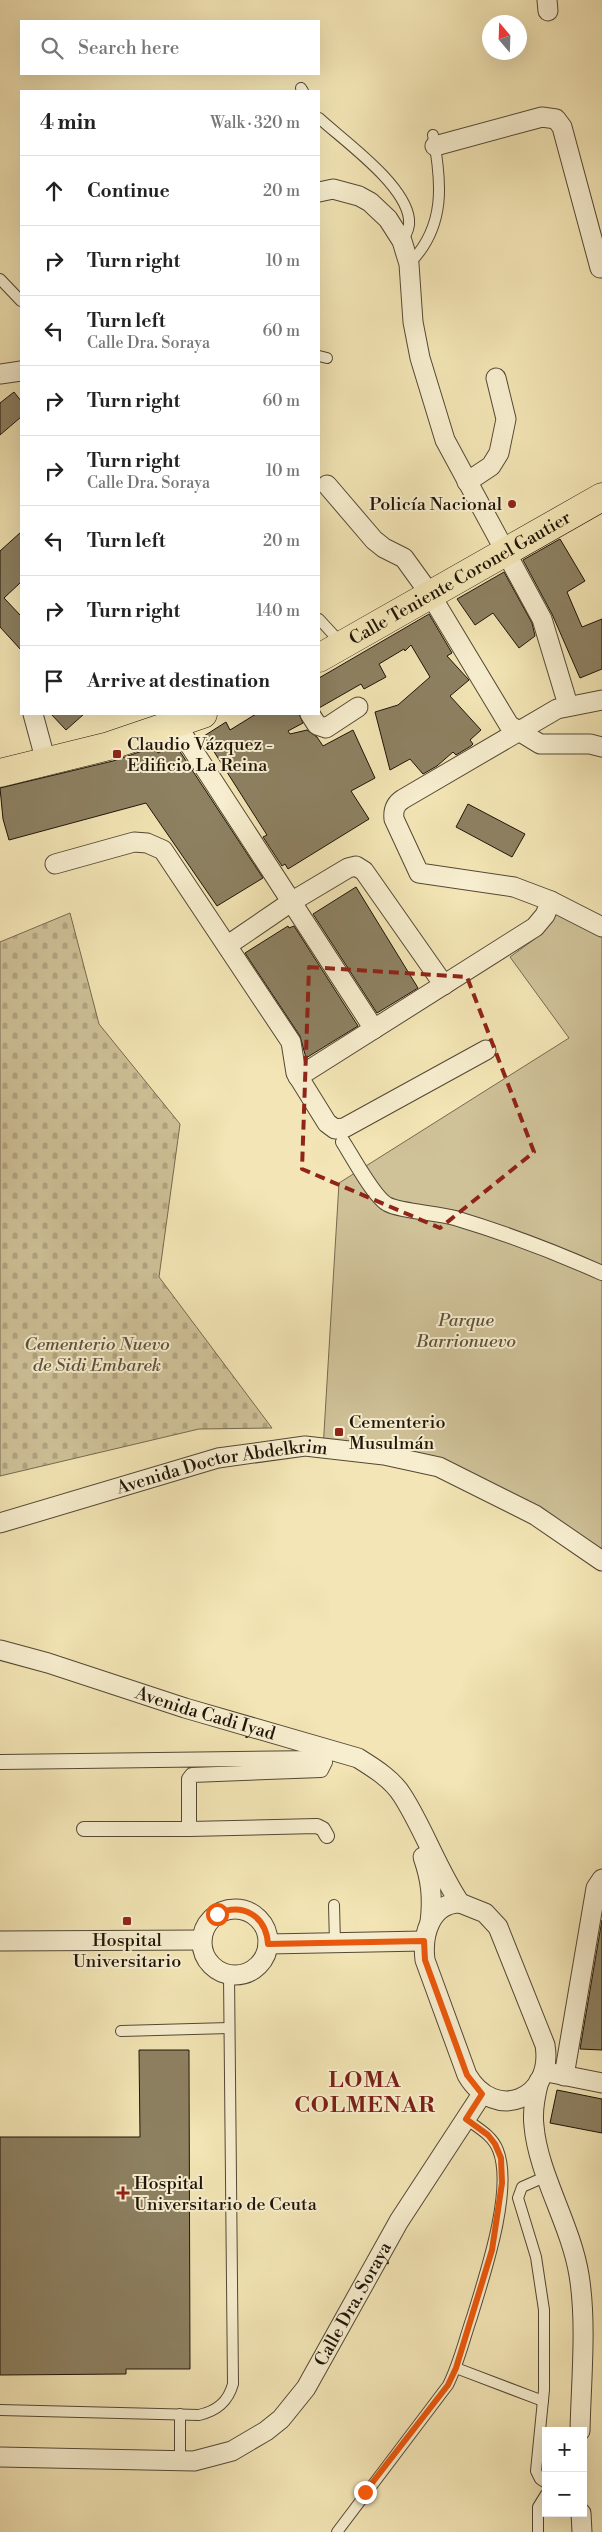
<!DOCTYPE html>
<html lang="en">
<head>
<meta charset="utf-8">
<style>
	:root { --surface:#fff; --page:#f2f2f2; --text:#222; --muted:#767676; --line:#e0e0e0 }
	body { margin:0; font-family:"Libre Bodoni",serif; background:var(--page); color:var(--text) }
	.controls { position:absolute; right:15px; bottom:15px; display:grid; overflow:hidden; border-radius:0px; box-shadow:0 5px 20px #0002 }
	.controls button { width:45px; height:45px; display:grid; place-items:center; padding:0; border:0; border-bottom:1px solid var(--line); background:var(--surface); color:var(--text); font:25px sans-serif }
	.compass { position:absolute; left:482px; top:15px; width:45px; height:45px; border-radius:50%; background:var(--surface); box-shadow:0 5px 20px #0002; rotate:341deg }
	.stop { position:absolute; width:15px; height:15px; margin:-11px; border:4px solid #ea580c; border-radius:50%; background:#fff }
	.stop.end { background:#ea580c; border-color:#fff; box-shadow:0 1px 5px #0008 }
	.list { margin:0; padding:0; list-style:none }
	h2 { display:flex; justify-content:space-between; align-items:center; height:65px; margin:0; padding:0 20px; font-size:21px }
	h2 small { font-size:16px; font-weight:400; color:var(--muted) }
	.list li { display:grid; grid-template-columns:32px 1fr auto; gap:15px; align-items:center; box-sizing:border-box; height:70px; padding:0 20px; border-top:1px solid var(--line) }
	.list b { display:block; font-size:19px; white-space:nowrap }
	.list p { margin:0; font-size:16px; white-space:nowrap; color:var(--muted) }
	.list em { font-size:16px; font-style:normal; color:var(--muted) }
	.icon { flex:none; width:28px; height:28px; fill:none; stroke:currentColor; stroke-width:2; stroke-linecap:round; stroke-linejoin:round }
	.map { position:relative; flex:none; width:602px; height:2532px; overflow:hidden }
	.search { position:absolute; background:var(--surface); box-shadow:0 5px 20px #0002; left:20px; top:20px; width:300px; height:55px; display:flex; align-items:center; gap:12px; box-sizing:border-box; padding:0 18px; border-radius:0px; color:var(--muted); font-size:19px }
	.panel { position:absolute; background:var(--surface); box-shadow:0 5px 20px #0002; left:20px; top:90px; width:300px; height:625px; border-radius:0px }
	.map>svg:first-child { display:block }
	.green { fill:#cfc198; stroke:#766a50 }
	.cemetery { fill:url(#cemetery-stones); stroke:#766a50 }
	.building { fill:#8d8162; stroke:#1e1409 }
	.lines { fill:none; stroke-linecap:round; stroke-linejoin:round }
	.service-casing { stroke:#534834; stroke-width:12 }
	.pedestrian-casing { stroke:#534834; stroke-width:16 }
	.minor-casing { stroke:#534834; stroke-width:21 }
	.primary-casing { stroke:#1e1409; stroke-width:29 }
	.service { stroke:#f7eecf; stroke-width:10 }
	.pedestrian { stroke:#f7eecf; stroke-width:14 }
	.minor { stroke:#f7eecf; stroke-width:19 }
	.primary { stroke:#f3e5b5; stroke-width:28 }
	.route { stroke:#ea580c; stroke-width:6 }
	.marked { fill:none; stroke:#8f2418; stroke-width:4; stroke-dasharray:10 6; stroke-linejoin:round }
	.poi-dot { fill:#8f2418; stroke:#f7eecf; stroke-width:2 }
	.labels { text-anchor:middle; stroke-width:4; stroke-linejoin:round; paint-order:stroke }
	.poi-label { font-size:18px; fill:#1e1409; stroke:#f7eecf; text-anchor:start }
	.street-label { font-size:18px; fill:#1e1409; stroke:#f7eecf }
	.park-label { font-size:18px; font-style:italic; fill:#5c513b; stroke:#f7eecf }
	.district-label { font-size:22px; font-weight:bold; letter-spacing:1px; fill:#7a1f14; stroke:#f7eecf }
</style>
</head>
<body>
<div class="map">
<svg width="602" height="2532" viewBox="0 0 602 2532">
	<defs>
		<pattern id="cemetery-stones" width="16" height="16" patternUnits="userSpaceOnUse" patternTransform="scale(1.25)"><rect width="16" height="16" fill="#cfc198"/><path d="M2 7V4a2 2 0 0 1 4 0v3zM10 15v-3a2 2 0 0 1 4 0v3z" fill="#b1a582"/></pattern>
	</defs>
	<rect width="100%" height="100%" fill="#f3e5b5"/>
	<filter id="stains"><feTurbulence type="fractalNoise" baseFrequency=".004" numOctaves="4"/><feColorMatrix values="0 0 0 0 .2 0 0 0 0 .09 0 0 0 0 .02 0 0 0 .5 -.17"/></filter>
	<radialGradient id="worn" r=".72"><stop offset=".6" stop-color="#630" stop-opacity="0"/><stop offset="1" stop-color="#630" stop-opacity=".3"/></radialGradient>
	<path class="green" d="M547,904L602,931V1559L465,1477L323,1449L339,1183L569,1038L510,957L536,938Z"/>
	<path class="cemetery" d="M70,913L99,1024L180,1124L159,1277L272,1428L199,1429L0,1476V942Z"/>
	<g class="building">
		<path d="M14,392L21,401V417L0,435V403Z"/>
		<path d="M21,532V582L4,598L21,616V650L0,627V551Z"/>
		<path d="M560,539L585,581L567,592L582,627L602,619V669L580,678L552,614L523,560Z"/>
		<path d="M504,572L532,623L535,636L519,648L493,613L475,625L457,599Z"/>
		<path d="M429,614L452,653L447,656L469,680L450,696L481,730L470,740L473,744L471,746L456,755L453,752L437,766L423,774L410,759L390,770L375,712L398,705L430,677L411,645L405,651L404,649L379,664L386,677L364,689L361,684L319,708V678Z"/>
		<path d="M51,714H84L66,730Z"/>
		<path d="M256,714H299L303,723L288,731L290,734L307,730L317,737L323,746L353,730L375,778L351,791L369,819L288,869L285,864L282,866L263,837L267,835L204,736L226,722L230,730Z"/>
		<path d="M175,744L263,878L217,906L146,803L9,840L3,819L0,788L113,761L154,747L158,753Z"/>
		<path d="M468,804L525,834L512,857L456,827Z"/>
		<path d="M356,887L418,988L377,1013L313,914Z"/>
		<path d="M288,926L289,928L294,926L358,1026L306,1058L300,1036L245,953Z"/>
		<path d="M602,1920V2050L580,2049Z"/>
		<path d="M139,2050H189L190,2369H126V2374L0,2375V2137H140Z"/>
		<path d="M557,2090L602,2099V2133L550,2123Z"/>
	</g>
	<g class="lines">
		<defs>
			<g id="service">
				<path d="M301,88L303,91"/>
				<path d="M319,118C344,141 405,184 409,219C410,227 407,234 402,241"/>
				<path d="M409,264C446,227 442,183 433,135"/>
				<path d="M0,279L21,301"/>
				<path d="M319,356L327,358"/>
				<path d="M319,619L341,643"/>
				<path d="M334,1905L335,1943"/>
				<path d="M121,2031L229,2028"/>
				<path d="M456,2368L543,2401"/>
				<path d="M0,2410L199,2415C217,2411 228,2402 233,2384L229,1975"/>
				<path d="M180,2414V2461"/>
				<path d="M546,2483L540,2479L536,2471L544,2390V2310L536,2257L518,2198L522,2187L547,2176"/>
				<path d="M337,2532L448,2385C459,2363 464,2340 472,2317C484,2277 514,2190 498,2150C492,2135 478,2128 466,2119"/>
				<path d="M538,2532V2507L546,2494"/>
			</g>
			<g id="pedestrian">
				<path d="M343,1142C352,1156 374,1197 387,1204C399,1211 438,1213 455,1218C505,1233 555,1252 602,1273"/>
				<path d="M0,1762L320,1758L325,1762L321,1770L192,1775L189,1779V1829"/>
				<path d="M84,1829H189L317,1826L323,1829L327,1836"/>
			</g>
			<g id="minor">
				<path d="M547,0L548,11"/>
				<path d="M435,146L542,117L556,119L562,127L600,268"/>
				<path d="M319,192L333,189L359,196L370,202L388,219L402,241L409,264L413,322L420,358L445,440L542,619L568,705"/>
				<path d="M0,374L21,371"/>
				<path d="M467,482L491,466L499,453L506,419L496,378"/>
				<path d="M327,485L374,540L384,548L404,558L430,594L509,725L540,744H590L602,747"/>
				<path d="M602,700L557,709L403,799C395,804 393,810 394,819L419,873L514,887L551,901L602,927"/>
				<path d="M33,714L46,762"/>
				<path d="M310,714L317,725L326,728L358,707"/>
				<path d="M176,724L374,1029"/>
				<path d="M55,864L134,842L147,843L163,850L291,1042L296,1073L327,1123L335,1129L344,1128L486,1050"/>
				<path d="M228,945L291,902L348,868L356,866L364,871L444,985"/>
				<path d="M298,1077L535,927L545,915L551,901"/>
				<path id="s1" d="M0,1523L218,1458L305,1446L384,1455L439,1467L535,1515L602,1561"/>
				<path id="s2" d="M0,1650L48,1663L185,1708L358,1758C374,1768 392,1779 402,1795C424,1829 437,1869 460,1903"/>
				<path d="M423,1857C431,1880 433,1898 430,1922"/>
				<path d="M460,1903L485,1913L498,1927L545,2045C554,2099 495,2123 467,2075L425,1960C422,1936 430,1903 460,1903Z"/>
				<circle cx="235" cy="1942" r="33"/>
				<path d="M0,1941L201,1940"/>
				<path d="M268,1944L424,1941"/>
				<path d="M552,2073L602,2083"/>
				<path d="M564,2076L596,1888L602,1879"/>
				<path d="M539,2081C535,2096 532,2111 534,2126C538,2174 571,2225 579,2275C587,2323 581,2382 580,2431"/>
				<path id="s3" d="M0,2457L194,2461L232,2451L266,2431L281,2419L306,2388L399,2221L482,2094"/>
				<path d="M581,2513L582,2532"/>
			</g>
			<g id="primary">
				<path id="s4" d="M319,658L602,497"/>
				<path d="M0,773L109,746L203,714"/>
			</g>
		</defs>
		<use href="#service" class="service-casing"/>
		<use href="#pedestrian" class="pedestrian-casing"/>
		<use href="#minor" class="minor-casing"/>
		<use href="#primary" class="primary-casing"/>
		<use href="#service" class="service"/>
		<use href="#pedestrian" class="pedestrian"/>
		<use href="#minor" class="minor"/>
		<use href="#primary" class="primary"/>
	</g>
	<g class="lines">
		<path class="route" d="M217,1914C243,1902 266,1916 268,1944L424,1941L425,1960L467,2075L482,2094L466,2119L488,2135L495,2144L501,2158L502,2183L492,2250L456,2368L448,2385L365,2492"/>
	</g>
	<path class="marked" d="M309,967L467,977L534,1152L440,1228L302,1169Z"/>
	<g class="poi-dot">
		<circle cx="512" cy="504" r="5"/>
		<rect x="112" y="749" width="10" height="10" rx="2.5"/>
		<rect x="334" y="1427" width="10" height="10" rx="2.5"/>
		<rect x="122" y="1916" width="10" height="10" rx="2.5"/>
		<path d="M120.5 2185.5h5v5h5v5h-5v5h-5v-5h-5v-5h5z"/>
	</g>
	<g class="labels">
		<g class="poi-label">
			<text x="502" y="510" text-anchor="end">Policía Nacional</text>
			<text x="127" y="750">Claudio Vázquez -<tspan x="127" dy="21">Edificio La Reina</tspan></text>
			<text x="349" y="1428">Cementerio<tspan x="349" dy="21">Musulmán</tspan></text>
			<text x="127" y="1946" text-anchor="middle">Hospital<tspan x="127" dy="21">Universitario</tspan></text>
			<text x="134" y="2189">Hospital<tspan x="134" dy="21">Universitario de Ceuta</tspan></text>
		</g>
		<g class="street-label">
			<text dy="6" stroke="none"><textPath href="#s4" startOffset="162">Calle Teniente Coronel Gautier</textPath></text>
			<text dy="6" stroke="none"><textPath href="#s1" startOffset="230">Avenida Doctor Abdelkrim</textPath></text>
			<text dy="6" stroke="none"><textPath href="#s2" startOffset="215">Avenida Cadi Iyad</textPath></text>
			<text dy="6" stroke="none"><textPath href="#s3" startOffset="428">Calle Dra. Soraya</textPath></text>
		</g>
		<g class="park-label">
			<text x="466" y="1326">Parque<tspan x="466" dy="21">Barrionuevo</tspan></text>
			<text x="97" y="1350">Cementerio Nuevo<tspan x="97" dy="21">de Sidi Embarek</tspan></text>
		</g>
		<g class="district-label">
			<text x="365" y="2087">LOMA<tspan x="365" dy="25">COLMENAR</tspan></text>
		</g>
	</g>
	<rect width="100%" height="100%" filter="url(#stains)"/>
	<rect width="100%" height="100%" fill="url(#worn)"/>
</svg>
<div class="controls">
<button>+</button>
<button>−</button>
</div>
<svg class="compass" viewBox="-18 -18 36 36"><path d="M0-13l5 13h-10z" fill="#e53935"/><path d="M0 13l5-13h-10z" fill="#767676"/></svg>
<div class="stop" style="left:217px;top:1914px"></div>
<div class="stop end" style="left:365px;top:2492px"></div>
<div class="search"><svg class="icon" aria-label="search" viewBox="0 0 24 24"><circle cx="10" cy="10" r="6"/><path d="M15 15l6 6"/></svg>Search here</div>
<section class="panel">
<h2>4 min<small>Walk · 320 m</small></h2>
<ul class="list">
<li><svg class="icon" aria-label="ahead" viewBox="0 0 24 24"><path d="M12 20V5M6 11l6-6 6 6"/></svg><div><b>Continue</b></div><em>20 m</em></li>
<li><svg class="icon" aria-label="right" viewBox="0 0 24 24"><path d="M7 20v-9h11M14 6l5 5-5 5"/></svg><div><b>Turn right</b></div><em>10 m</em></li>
<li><svg class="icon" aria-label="left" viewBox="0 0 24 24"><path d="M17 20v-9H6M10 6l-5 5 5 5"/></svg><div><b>Turn left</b><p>Calle Dra. Soraya</p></div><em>60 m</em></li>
<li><svg class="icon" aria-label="right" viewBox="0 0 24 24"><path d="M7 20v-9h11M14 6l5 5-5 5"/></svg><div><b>Turn right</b></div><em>60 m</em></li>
<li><svg class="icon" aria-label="right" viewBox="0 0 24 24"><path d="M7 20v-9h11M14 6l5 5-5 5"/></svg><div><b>Turn right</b><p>Calle Dra. Soraya</p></div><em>10 m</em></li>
<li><svg class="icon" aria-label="left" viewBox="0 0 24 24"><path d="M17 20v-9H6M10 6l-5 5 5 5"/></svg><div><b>Turn left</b></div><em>20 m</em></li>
<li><svg class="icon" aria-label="right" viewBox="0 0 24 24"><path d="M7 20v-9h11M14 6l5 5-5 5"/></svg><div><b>Turn right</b></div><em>140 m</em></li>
<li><svg class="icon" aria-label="arrive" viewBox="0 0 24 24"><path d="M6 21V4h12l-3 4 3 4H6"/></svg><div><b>Arrive at destination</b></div></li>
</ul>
</section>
</div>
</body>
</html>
